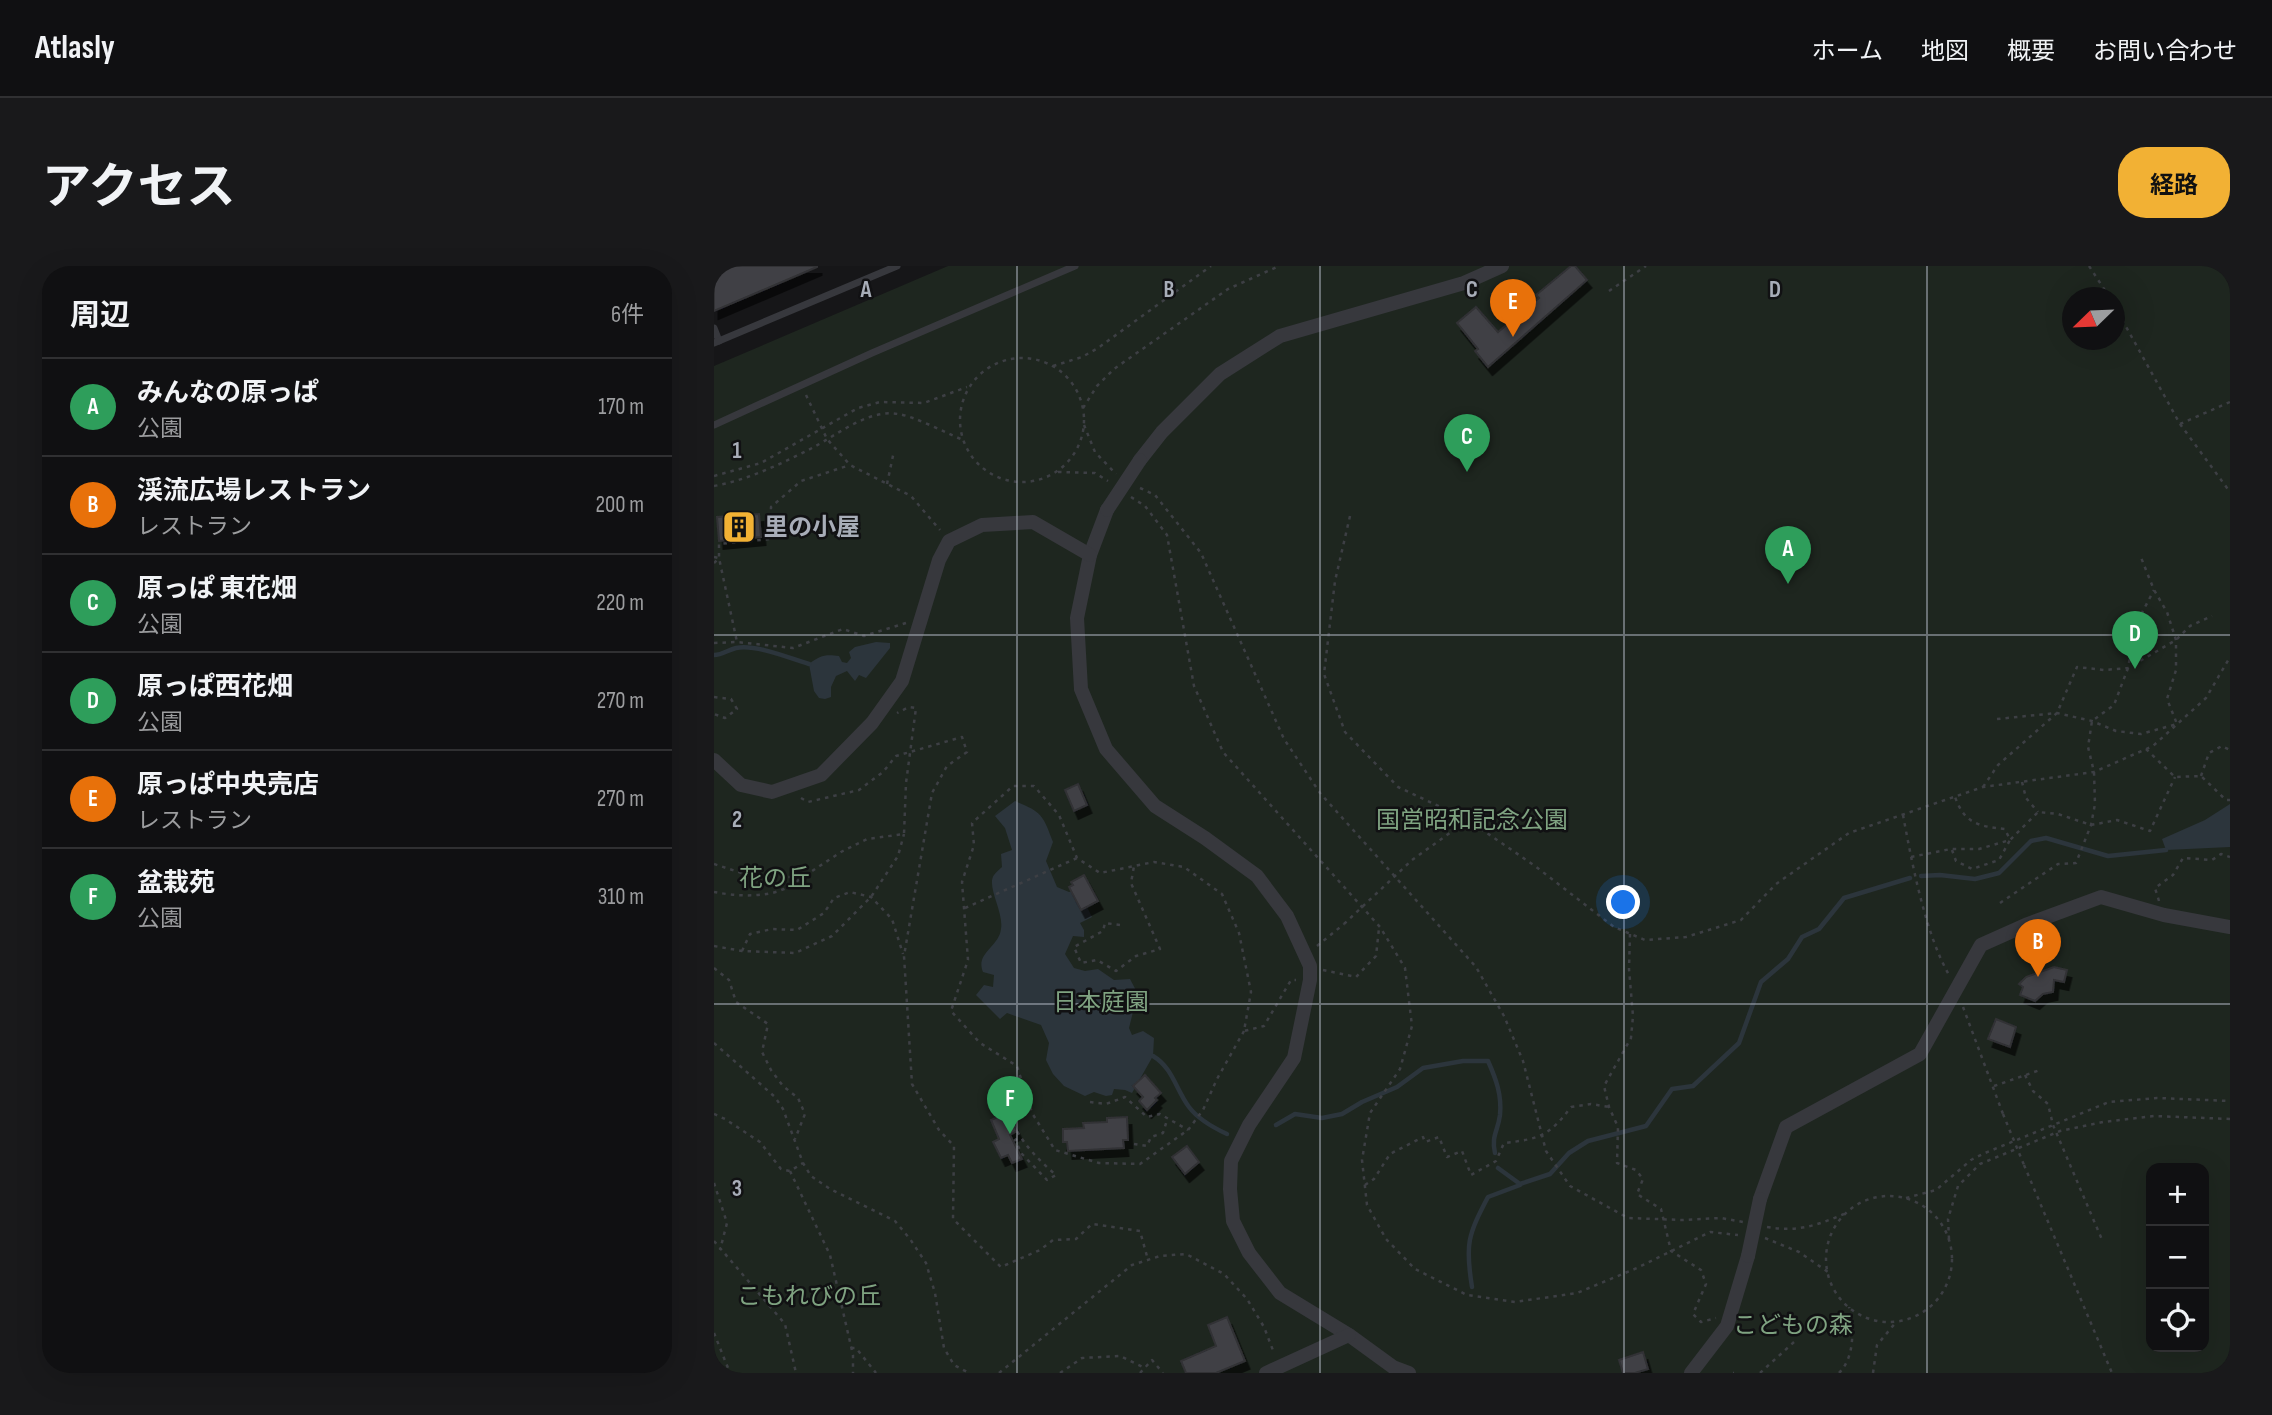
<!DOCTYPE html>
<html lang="ja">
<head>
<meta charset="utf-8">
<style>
	:root { --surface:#101012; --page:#19191b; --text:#f1f3f6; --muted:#9c9d9f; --line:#303032; --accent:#f2b134 }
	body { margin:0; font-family:"Sofia Sans Condensed","Noto Sans JP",sans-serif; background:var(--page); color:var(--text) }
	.controls { position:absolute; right:21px; bottom:21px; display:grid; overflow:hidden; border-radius:14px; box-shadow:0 7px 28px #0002 }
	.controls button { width:63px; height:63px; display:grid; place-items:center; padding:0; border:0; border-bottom:2px solid var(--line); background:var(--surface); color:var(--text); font:35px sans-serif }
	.compass { position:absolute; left:1348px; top:21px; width:63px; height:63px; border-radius:50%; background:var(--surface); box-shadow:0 7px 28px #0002; rotate:247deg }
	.you { position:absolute; left:910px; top:637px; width:24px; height:24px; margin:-18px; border:5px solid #fff; border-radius:50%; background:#1a73e8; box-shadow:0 0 0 10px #1a73e833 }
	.badge { display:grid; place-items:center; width:46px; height:46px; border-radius:50%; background:var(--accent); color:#fff; font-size:23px; font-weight:700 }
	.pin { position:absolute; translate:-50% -58px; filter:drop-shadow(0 2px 4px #0008) }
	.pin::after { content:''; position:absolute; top:37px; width:24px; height:21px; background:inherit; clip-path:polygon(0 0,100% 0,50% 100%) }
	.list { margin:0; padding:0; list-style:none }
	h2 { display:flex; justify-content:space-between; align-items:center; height:91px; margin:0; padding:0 28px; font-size:30px }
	h2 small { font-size:23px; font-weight:400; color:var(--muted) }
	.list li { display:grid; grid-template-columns:46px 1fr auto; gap:21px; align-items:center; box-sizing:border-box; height:98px; padding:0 28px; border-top:2px solid var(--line) }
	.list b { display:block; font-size:26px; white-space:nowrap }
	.list p { margin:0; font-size:23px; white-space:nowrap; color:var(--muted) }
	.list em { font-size:23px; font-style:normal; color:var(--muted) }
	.icon { flex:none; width:38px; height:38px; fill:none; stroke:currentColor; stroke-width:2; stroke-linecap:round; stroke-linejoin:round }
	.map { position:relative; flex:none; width:1516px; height:1107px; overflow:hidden; border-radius:28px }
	header { display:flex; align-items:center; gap:42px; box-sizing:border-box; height:98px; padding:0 35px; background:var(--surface); border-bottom:2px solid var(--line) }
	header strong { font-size:33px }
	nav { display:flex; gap:38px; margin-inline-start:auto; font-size:24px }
	.intro { display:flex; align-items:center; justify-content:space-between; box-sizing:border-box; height:168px; padding:0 42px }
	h1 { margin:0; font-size:49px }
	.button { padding:18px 32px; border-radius:28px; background:var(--accent); color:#111; font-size:24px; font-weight:700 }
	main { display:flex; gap:42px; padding:0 42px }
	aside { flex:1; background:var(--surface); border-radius:28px; box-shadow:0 7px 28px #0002 }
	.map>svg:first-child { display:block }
	.green { fill:#1e261f; fill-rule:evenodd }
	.water { fill:#2c353c }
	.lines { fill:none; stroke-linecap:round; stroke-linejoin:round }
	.stream { stroke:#2c353c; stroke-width:4.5 }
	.building { fill:#404145; stroke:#303034; stroke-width:2; filter:url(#shadow) }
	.path { stroke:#3d3f44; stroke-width:2.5; stroke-dasharray:3.5 5; stroke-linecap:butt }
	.lane { stroke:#37383d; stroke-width:7 }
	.street { stroke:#37383d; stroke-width:14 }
	.path-bridge { stroke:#3d3f44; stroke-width:2.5; stroke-dasharray:3.5 5; stroke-linecap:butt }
	.street-bridge { stroke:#37383d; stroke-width:14 }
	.grid { fill:none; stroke:#a8adb8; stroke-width:2; stroke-opacity:0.55 }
	.labels { text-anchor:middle; stroke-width:5; stroke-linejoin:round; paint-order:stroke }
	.poi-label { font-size:24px; font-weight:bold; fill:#a8adb8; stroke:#111113; text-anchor:start }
	.park-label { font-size:24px; fill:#7fa381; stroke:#111113 }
	.grid-label { font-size:23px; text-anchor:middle; font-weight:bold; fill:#a8adb8; stroke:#111113; stroke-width:5; stroke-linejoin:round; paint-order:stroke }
</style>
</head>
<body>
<header>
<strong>Atlasly</strong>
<nav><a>ホーム</a><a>地図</a><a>概要</a><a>お問い合わせ</a></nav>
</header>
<div class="intro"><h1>アクセス</h1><a class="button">経路</a></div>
<main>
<aside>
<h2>周辺<small>6件</small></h2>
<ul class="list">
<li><span class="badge" style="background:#2e9e5b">A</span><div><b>みんなの原っぱ</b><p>公園</p></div><em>170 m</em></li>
<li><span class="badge" style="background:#e8710a">B</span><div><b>渓流広場レストラン</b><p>レストラン</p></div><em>200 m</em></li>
<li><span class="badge" style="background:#2e9e5b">C</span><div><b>原っぱ 東花畑</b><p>公園</p></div><em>220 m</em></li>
<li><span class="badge" style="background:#2e9e5b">D</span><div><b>原っぱ西花畑</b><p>公園</p></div><em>270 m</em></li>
<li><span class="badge" style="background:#e8710a">E</span><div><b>原っぱ中央売店</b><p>レストラン</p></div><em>270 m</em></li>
<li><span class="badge" style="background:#2e9e5b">F</span><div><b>盆栽苑</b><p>公園</p></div><em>310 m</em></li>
</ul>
</aside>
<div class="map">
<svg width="1516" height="1107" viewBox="0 0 1516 1107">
	<defs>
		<filter id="shadow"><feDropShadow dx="4.5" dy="8" stdDeviation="0" flood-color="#0009"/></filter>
	</defs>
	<rect width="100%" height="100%" fill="#161618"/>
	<path class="green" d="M234,0H1516V1107H0V100ZM1358,32H1400V74H1358ZM1437,902H1490V1081H1437Z"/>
	<g class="water">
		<path d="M162,376L176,377V382L152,412L145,409L141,415L133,405L122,410L117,421V431L111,433L105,432L100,425L95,398C106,389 112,388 125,390L128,396L133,397L137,392L135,386L141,381Z"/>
		<path d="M301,535C328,546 329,549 339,576L332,595L343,621L355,626L364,623L378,651L366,657L370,664V671L359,670L351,688L360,702L371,705L384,703L400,714L416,713L426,732L415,742L419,746L415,762L418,769L429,765L440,772L439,790L418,827L411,824L400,823L398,829L392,830L380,826L371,830L350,820L339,808L332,794L335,777L327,759L293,747L286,753L262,729L270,719L279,721L280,709L269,706C261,687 285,681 287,663C290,646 272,620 280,609C282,606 285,604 288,601L287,588L298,584L291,562L281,550Z"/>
		<path d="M1516,538V581L1452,584L1448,573L1491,554Z"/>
	</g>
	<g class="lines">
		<g class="stream">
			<path d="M0,389C8,389 14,384 22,382C42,378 75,392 95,398"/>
			<path d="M1207,610L1226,609L1261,613L1285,607L1317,575L1332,572L1394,590L1452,584"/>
			<path d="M439,790C459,802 462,824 475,841C484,853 500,862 513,868"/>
			<path d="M562,859L581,848L608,852L628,848L648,836L683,821L709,802L749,795H774C782,813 788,829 786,849C784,865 777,870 781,887"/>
			<path d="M784,902L806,918L836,908L855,887L874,875L932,860L958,823L979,820L1025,777L1047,716L1074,693L1088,671L1105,663L1130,632L1196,612"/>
			<path d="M758,1021C751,978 754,969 774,931L806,919"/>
		</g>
	</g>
	<g class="building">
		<path d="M0,0H103V1L0,45Z"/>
		<path d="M857,0H861L873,14L774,101L761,85L764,83L743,57L762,41L784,66L825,32L822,29Z"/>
		<path d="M45,248L47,271L5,275L3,251Z"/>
		<path d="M364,518L373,539L360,545L351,524Z"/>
		<path d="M370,609L384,635L367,644L355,621L359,619L357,616Z"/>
		<path d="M1340,701L1353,704L1350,716L1340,714L1339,726L1329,728L1321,735L1306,729L1309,721L1305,718L1312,711Z"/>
		<path d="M1282,753L1302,761L1296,781L1274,773Z"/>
		<path d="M431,809L447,827L441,832L443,834L433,844L425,835L429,831L419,820Z"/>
		<path d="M294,846L303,865L296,869L308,893L298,897L294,889L287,892L279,876L285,873L277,854Z"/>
		<path d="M413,851L414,874H409L410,882L354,885L353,876H349V863L370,862L369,857L393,856V852Z"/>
		<path d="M473,880L485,896L471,908L458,891Z"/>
		<path d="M513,1051L531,1095L502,1107H472L467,1095L502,1080L494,1059Z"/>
		<path d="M929,1086L934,1103L921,1107H909L905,1094Z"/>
	</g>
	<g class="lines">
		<g class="path">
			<path d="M1375,0L1396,32"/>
			<path d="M895,25L932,0"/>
			<path d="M1400,39L1466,158L1516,226"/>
			<circle cx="308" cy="154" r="62"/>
			<path d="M339,100L368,91L384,82L497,0"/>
			<path d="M92,129L113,173L136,199L197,230L226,264"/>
			<path d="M369,142L383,120L400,103L514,23L565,0"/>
			<path d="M1466,158L1516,136"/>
			<path d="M370,159L381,186L402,208"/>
			<path d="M344,206L381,207L394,215"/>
			<path d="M0,210L47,197L144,142L166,136L210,137L253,121"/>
			<path d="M173,218L180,185"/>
			<path d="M0,220C34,214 69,197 100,181C124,168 155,143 184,148C200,150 232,167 249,174"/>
			<path d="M426,222L441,229L487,287L570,473L606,527L762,701L790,750L809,795L832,885L856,920L914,952L969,954L1007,952L1029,956"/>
			<path d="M417,231L431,240L453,269L480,420L509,486L666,661L691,702L698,760L686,803L656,847L648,894L653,939L672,973L701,1003L753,1029L801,1036L863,1027L923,1002L996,966L1024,969"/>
			<path d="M636,250L621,315L610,408L631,466L684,521L754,554L821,600L900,661L931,674L972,671L1027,654L1062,618L1135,567L1269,521L1380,506L1439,480L1492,432L1516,391"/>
			<path d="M0,291L5,292L23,376"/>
			<path d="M0,297L5,292V278L56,273L57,241L87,215L136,199"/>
			<path d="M0,377L23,376L79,382L129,363L150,370L192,357"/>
			<path d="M0,431L17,433L23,443L11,452L0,448"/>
			<path d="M1283,453L1343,447L1378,455L1402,465L1427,468L1463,458L1453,433L1462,404V374L1453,346L1440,324L1426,289"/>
			<path d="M1432,483L1461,511L1487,510L1512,534H1516"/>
			<path d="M1487,510L1495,487L1508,480L1516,484"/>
			<path d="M1308,516L1312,532L1324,546"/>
			<path d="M1269,521L1284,499L1343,447L1363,401L1390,404L1414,402L1462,374L1476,360L1498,350"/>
			<path d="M87,532L94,536L145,524L169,506L182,490L248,471L253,486L233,500L218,527L190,690L198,818L225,864L240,880L239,953L287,1001L326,984L339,974L362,973L378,958L426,965L434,994"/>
			<path d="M1189,549C1198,597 1211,667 1235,709"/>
			<path d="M1238,584L1242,595L1258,603L1285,594L1296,574L1291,563C1264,560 1251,558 1241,531"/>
			<path d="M1197,591L1237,583H1265L1296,574L1324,546L1344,548L1377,559L1403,554L1436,565L1461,511"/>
			<path d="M698,594L754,554"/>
			<path d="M0,598L40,611H89L127,586L153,573L190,568L192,517L202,442L195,441L183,447"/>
			<path d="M0,626C21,630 50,632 70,623C77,620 83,615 89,611"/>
			<path d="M1445,635L1441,622L1459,609L1469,592L1498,594L1507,588L1516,591"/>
			<path d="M1286,637L1344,598L1362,597L1377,559L1381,538L1380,506L1374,481L1378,455L1400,439L1414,402L1422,358L1440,324"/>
			<path d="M251,642L363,592"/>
			<path d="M406,659L391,657L389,665L360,681L367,697L383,694L402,705L422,690L446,683L417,617L420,600"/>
			<path d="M916,668L915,703L919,750L917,772L890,820L895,841L904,861L903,897L922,904L929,913L923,928L947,943L957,985L987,1004L992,1018L979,1048L987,1056L1002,1052"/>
			<path d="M0,680L28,685L81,687L118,670L157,631L184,590L190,568"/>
			<path d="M603,680L630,658"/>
			<path d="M28,685L36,668L58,663L83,664L110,647L120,632L136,626L157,631L178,653L189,688"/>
			<path d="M0,702L15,714L22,736L54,758L48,786L57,804L69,820L84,832L91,848L81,873"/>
			<path d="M609,704L642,711L662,690L665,662"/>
			<path d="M1249,741L1289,848"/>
			<path d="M530,765L503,813L489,844L474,864L426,898L385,897L341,884L318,847L303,800L266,777L237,745L254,694L248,616L260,579L258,557L299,520H320L345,549L363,592L386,607L440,596L470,601L508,628L525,667L537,726L530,765L550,760L577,714H582"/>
			<path d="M0,777L61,831L69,843L89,897L97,910L116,923L181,955L196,973L212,997L221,1027L230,1082L240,1099L255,1107"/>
			<path d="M1311,809L1319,825L1334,838L1339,859L1389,976"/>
			<path d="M306,810C303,818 295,828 295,836C294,864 322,892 342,909L333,914L308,888L301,874L306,871"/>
			<path d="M1280,820L1326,804"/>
			<path d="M376,836L392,838L411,831L433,851L446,848L474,864"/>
			<path d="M0,848L11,853L46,876L67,903L76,905L89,897"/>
			<path d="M420,878L433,880L437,871L449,867L453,854"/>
			<path d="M1310,899L1398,1107"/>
			<path d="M76,905L116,989L139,1089V1107"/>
			<path d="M0,917L13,957L6,984"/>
			<path d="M651,919L660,913L676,888L709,871L711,876L725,871L733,891L748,885L757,909L782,895L790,877C826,873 835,870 857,841L877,838L895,841"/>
			<circle cx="1175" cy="993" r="63"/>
			<path d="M1192,932L1222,924L1257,894L1271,887L1395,836L1443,832L1516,835"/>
			<path d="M1053,961C1084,966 1101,960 1130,948"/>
			<path d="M1051,972L1085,986L1114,1006"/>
			<path d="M1235,973L1234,953L1244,920L1266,898L1346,865L1389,856L1440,850L1516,853"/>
			<path d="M0,975L71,1058L82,1107"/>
			<path d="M0,1067L16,1107"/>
			<path d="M137,1082H142L162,1107"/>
			<path d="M285,1107L418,999L446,990L472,988L510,1008L533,1033L550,1061L560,1087"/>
			<path d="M346,1107L368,1092L406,1090L431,1102"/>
			<path d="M426,1107L438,1094L449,1107"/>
			<path d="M1019,1107H1020"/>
			<path d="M1046,1107L1080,1076"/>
			<path d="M1125,1107C1141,1091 1140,1062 1135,1041"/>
			<path d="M1159,1107L1163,1079L1183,1055"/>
		</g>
		<g class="lane">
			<path d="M0,62L5,75"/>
			<path d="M0,77L183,0"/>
			<path d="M0,159L158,87L361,0"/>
		</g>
		<g class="street">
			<path d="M1512,0L1516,3"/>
			<path d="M426,194L448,166L506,108L566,70L750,17L788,0"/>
			<path d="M393,244L376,289L363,352L367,423L392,483L441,540L491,572L543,610L573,650L596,700V714L580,792L535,859L517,895L516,923L519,955L535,987L566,1027L635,1069L679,1101L695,1107"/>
			<path d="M0,494L27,519L58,526L107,509L158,457L188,415L225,294L235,275L268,259L319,256L376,289"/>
			<path d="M1046,933L1072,861L1206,788L1267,679L1314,658L1387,631L1450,649L1516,661"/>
			<path d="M552,1107L635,1069"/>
			<path d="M977,1107L1013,1060L1034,990"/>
		</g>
		<g class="path-bridge">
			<path d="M630,658L698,594"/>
			<path d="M1289,848L1310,899"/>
		</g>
		<g class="street-bridge">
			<path d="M393,244L426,194"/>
			<path d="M1034,990L1046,933"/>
		</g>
	</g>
	<path class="grid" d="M303,0V1107M606,0V1107M910,0V1107M1213,0V1107M0,369H1516M0,738H1516"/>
	<defs>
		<symbol id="building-square" viewBox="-11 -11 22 22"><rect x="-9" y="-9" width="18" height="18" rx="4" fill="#f2b134" stroke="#111113"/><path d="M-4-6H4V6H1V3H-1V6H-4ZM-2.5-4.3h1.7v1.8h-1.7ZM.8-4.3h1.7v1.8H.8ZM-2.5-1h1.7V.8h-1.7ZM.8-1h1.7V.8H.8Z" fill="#111"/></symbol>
	</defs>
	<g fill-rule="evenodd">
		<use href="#building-square" x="6" y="242" width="38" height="38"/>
	</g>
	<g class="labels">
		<g class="poi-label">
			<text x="50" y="269">里の小屋</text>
		</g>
		<g class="park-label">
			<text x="758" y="562">国営昭和記念公園</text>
			<text x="61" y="620">花の丘</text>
			<text x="387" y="744">日本庭園</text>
			<text x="95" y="1038">こもれびの丘</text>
			<text x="1079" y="1067">こどもの森</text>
		</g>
	</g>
	<g class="grid-label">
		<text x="152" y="31">A</text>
		<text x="455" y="31">B</text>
		<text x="758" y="31">C</text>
		<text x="1061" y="31">D</text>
		<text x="23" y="192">1</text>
		<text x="23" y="561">2</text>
		<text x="23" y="930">3</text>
	</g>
</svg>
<div class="controls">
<button>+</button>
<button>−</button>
<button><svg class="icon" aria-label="locate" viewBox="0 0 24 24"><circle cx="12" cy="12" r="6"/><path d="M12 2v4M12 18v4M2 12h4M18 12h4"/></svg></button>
</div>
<svg class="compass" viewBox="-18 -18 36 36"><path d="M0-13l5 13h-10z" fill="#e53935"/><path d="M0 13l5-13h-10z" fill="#9c9d9f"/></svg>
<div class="you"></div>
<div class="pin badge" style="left:1074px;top:318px;background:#2e9e5b">A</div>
<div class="pin badge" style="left:1324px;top:711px;background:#e8710a">B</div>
<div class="pin badge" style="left:753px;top:206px;background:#2e9e5b">C</div>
<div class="pin badge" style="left:1421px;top:403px;background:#2e9e5b">D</div>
<div class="pin badge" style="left:799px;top:71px;background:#e8710a">E</div>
<div class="pin badge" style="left:296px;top:868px;background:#2e9e5b">F</div>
</div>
</main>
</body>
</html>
